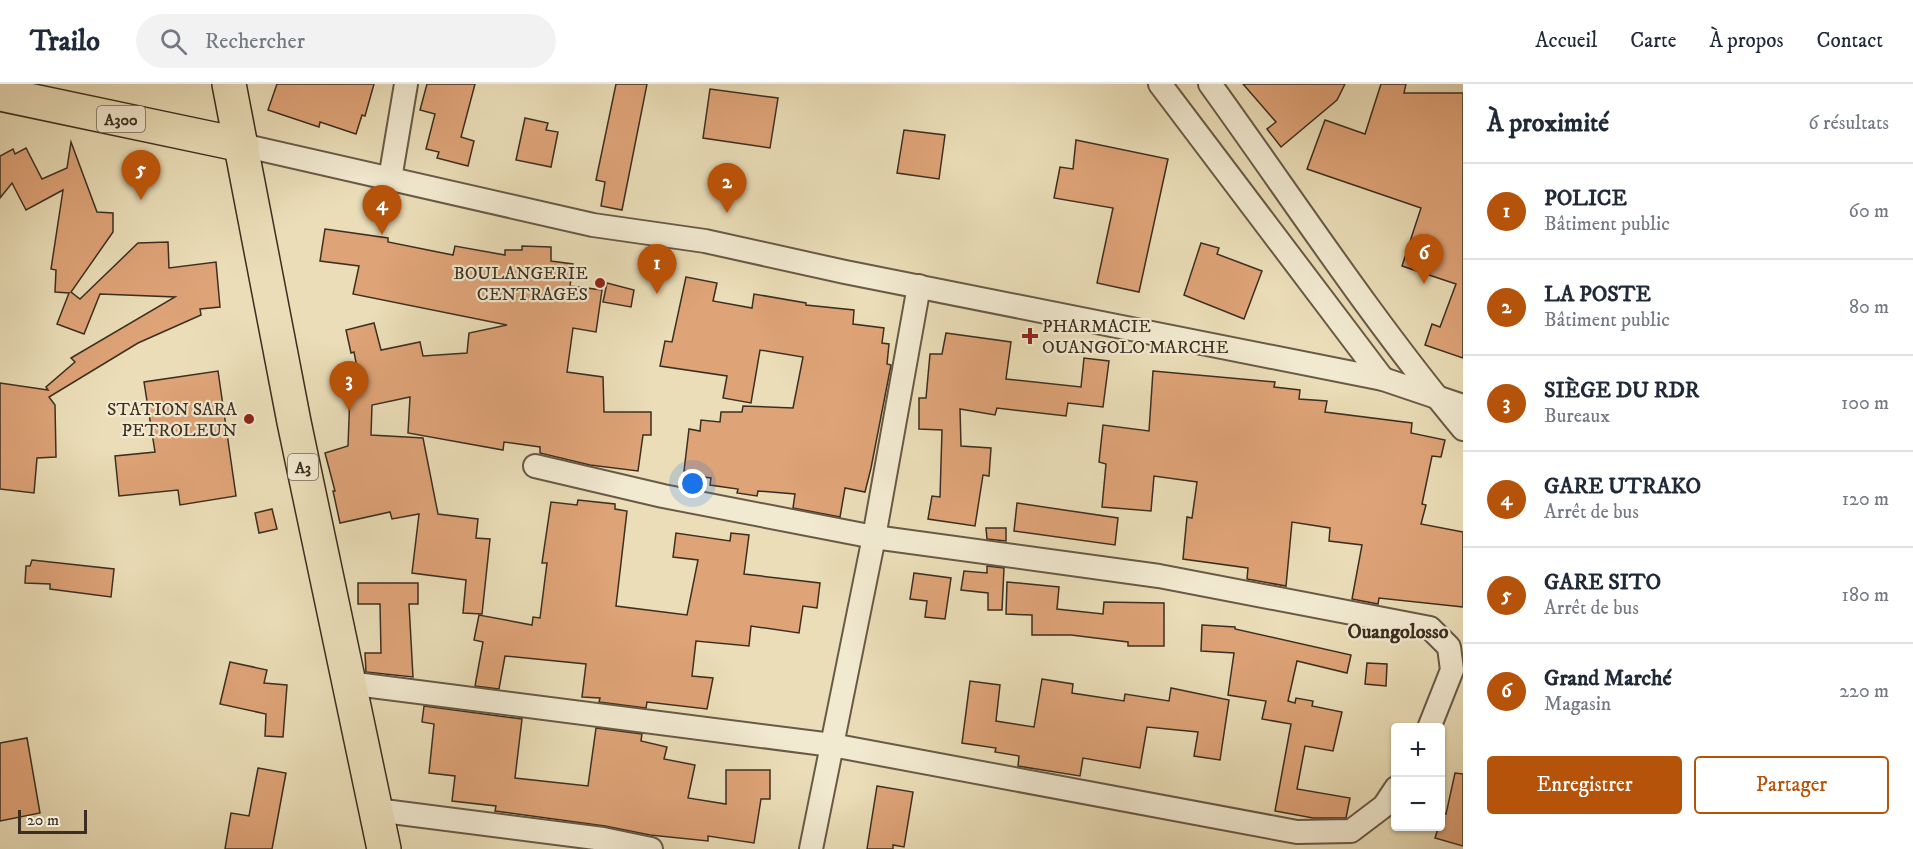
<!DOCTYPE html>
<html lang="fr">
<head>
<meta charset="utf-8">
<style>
	:root { --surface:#fff; --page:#f2f2f3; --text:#1f2937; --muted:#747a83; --line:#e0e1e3; --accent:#b45309 }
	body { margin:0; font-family:"IM FELL DW Pica",serif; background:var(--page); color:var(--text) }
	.controls { position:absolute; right:18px; bottom:18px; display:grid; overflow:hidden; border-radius:6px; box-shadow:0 2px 4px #0004 }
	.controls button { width:54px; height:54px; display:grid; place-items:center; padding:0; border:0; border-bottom:2px solid var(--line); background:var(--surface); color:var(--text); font:30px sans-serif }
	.scale { position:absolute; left:18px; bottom:15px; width:69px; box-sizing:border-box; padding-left:6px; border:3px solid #3c2f21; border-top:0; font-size:16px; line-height:21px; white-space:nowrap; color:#3c2f21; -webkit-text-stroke:4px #f1e9d0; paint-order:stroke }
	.you { position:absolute; left:693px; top:400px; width:21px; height:21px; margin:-15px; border:4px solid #fff; border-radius:50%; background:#1a73e8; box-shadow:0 0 0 9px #1a73e833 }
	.badge { display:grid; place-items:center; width:39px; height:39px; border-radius:50%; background:var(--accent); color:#fff; font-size:20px; font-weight:700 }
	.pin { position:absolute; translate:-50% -50px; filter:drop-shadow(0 2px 3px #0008) }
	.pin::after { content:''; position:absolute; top:32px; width:21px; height:18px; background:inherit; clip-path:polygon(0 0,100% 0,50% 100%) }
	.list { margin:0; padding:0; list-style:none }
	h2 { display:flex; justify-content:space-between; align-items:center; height:78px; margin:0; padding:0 24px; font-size:26px }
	h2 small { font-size:20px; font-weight:400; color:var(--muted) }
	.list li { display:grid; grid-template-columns:39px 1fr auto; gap:18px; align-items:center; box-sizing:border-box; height:96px; padding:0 24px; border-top:2px solid var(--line) }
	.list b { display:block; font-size:22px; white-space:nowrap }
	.list p { margin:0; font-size:20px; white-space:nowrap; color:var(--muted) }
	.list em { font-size:20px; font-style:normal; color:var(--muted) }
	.actions { display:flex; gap:12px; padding:18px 24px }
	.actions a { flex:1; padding:14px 0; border:2px solid var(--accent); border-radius:6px; text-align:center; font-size:21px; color:var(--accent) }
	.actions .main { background:var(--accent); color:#fff }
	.icon { flex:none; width:33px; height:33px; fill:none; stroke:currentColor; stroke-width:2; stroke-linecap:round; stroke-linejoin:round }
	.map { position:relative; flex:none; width:1463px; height:765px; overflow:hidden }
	header { display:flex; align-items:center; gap:36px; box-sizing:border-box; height:84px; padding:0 30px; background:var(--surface); border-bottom:2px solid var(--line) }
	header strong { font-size:28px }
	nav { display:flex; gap:33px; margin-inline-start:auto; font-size:21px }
	.search { width:420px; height:54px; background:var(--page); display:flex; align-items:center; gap:15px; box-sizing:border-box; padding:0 21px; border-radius:33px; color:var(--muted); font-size:22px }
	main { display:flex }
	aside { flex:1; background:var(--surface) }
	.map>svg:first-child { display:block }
	.building { fill:#dea377; stroke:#3c2f21; stroke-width:1.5 }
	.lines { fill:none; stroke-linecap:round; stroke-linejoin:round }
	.minor-casing { stroke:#685a46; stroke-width:26 }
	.highway-casing { stroke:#3c2f21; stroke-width:36 }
	.minor { stroke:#f1e9d0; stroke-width:22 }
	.highway { stroke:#eaddb7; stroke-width:33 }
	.poi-dot { fill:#8f2418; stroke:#f1e9d0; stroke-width:2 }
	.labels { text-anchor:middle; stroke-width:4.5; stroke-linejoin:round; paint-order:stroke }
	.shield { fill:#f1e9d0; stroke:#726756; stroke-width:1.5 }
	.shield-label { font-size:16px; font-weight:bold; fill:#3c2f21 }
	.poi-label { font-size:18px; fill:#3c2f21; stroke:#f1e9d0; text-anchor:end }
	.neighbourhood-label { font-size:20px; font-weight:bold; fill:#3c2f21; stroke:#f1e9d0 }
</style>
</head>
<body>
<header>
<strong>Trailo</strong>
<div class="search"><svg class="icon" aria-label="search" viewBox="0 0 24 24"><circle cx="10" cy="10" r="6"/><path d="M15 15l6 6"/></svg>Rechercher</div>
<nav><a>Accueil</a><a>Carte</a><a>À propos</a><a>Contact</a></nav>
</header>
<main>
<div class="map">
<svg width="1463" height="765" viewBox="0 0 1463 765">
	<rect width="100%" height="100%" fill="#eaddb7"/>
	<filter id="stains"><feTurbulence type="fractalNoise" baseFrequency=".00333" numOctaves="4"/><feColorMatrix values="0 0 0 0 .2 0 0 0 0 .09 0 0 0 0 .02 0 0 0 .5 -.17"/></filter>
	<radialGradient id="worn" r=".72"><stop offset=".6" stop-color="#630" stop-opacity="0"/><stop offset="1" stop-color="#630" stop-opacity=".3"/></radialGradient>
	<g class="building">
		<path d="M277,0H374L365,32L362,31L356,50L320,38L319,43L268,26Z"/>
		<path d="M427,0H475L461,53L474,57L468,82L437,74L439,68L426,65L435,30L420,26Z"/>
		<path d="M616,0H647L622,126L601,122L605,98L596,96Z"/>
		<path d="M1243,0H1345L1337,16L1281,63L1267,45L1276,38Z"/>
		<path d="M1381,0H1406L1404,9H1463V274L1425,261L1432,240L1440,243L1456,200L1402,182L1421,124L1307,85L1325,36L1365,50Z"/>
		<path d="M710,5L778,14L770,64L703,54Z"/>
		<path d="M525,34L548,39L546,46L558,48L551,83L516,76Z"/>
		<path d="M904,46L945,51L939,95L897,89Z"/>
		<path d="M1076,56L1168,75L1139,208L1097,199L1113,124L1054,114L1060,83L1073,85Z"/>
		<path d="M71,58L97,128L113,129V148L71,208L80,215L138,159L168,158L169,184L216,178L220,223L200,225L201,231L138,259L49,313L55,321L56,373L37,374L34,409L0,405V299L48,306L46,303L75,278L71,274L175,213L100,210L84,250L57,240L69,209L55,208L56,186L51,185L63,106L26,126L12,99L0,114V72L13,65L15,70L26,64L42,95L67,84Z"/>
		<path d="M325,145L388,154V158L453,171L455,162L505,171V166H522V162L551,163V177L573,180L570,202L602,206L596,248L573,244L567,288L603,293L604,328H651V351H643L638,387L590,381L540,369V363L504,358L503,366L408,349L410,313L372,321L371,351L423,354L438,430L478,435L476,454L490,455L482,530L463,529L466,496L412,489L419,430L392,435L390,428L340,439L333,407H335L325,369L348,362L350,309H362L354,268L351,269L346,246L374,239L381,266L420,258L423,272L467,269L469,249L507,241L353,210L359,182L320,177Z"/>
		<path d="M1201,159L1219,164L1217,170L1262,187L1244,235L1184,211Z"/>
		<path d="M686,193L717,199L713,217L752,224L754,210L806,219V221L854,226L853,240L884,244L882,259L889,260L887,280L891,281L871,384L865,408L845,404L840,433L793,424L795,410L758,407L757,412L737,409L738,405L710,401L711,394L696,392V388L684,387L689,345L700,347L701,336L720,338L721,328H742L743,322L793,324L803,273L760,266L751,319L723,314L727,292L660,282L665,257L672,258Z"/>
		<path d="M607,199L634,206L631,223L603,218Z"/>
		<path d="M946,249L1011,258L1006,295L1081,303L1084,274L1109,277L1103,323L1068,319L1066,332L997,324L995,331L960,325L961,362L991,364L989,392L983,391L975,442L928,435L932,412L940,413L942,346L919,345V314H926L930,270H942Z"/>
		<path d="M218,287L236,412L180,421L178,406L119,412L115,372L155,368L144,298Z"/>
		<path d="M1153,287L1275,298L1274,303L1300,306L1299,315L1327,317L1325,328L1412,339L1411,349L1445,356L1441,373L1432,372L1422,420L1426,421L1421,440L1463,448V523L1379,514L1378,520L1352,515L1362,461L1329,457L1330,444L1292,438L1286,502L1247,495L1248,484L1183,475L1187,433L1192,434L1197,398L1154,392L1151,427L1102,423L1106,380L1099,378L1103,341L1149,347Z"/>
		<path d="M578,416L615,420V425L627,427L616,522L687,531L698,476L673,473L676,449L730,457L731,449L749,451L744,490L820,499L817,524L803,522L799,549L751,542L749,562L696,557L692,592L713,594L707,625L647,618L646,624L599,618L600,614L582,613L586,580L505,572L499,605L475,602L483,558L474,556L479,531L532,541L533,533L540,534L547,479H542L551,418L577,421Z"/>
		<path d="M1017,419L1118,434L1115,461L1014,447Z"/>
		<path d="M272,425L277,445L259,449L255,429Z"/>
		<path d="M986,444H1006V457L987,455Z"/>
		<path d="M32,476L114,485L111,513L50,505V500L25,499L26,482H30Z"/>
		<path d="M987,482L1004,484L1002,526H988V509L961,506L964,487L987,489Z"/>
		<path d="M914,489L951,494L945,535L925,533L927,517L910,515Z"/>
		<path d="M1007,498L1059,503L1057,525L1103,530L1104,518L1164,519V562H1128V558L1071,551H1032V531L1006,530Z"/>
		<path d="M358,499H418V520H409L413,593L366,588L365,569H381L380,520H358Z"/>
		<path d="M1202,541L1235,543V545L1351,571L1347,589L1297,577L1288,617L1295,619L1296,614L1313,617L1312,622L1342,628L1333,667L1305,662L1297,705L1350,714L1346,734H1313L1275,727L1291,640L1262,635L1266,617L1228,611L1234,569L1201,567Z"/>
		<path d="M230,578L267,586L264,599L287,601L283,653L265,652L266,630L220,620Z"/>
		<path d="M1367,579L1387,580L1386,602L1365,600Z"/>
		<path d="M1042,595L1073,600L1072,609L1124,617L1125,610L1169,617L1171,604L1229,616L1220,676L1194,672L1198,648L1147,643L1140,684L1083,674L1080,692L1018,682L1019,672L995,668L996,664L962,659L970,597L1000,601L996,637L1034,643Z"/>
		<path d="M424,622L522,635L515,694L588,702L596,644L642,650L641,657L667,663L664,675L695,681L688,714L726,720V686H770V715H761L754,759L708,752V757L650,751L605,742L495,727L496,722L452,717L455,692L429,689L434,640L422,638Z"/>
		<path d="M27,654L40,729L0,737V659Z"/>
		<path d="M258,684L286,689L272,765H225L231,729L249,732Z"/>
		<path d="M1455,689L1463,690V762L1435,754L1443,729L1446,730Z"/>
		<path d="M877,702L913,708L904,763L893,761V765H867Z"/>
	</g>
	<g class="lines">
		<defs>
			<g id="minor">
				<path d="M1160,0L1383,295"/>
				<path d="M1210,0C1293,115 1372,236 1463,345"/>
				<path d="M242,61L593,141L705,157L845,188L1383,295L1463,322"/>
				<path d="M390,95L406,0"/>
				<path d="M535,382L663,412L874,453L1159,492L1430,544L1449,563L1452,586L1429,644"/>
				<path d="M348,599L832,661L1297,748L1351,747L1384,722L1396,704"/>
				<path d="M376,726L603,755L651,765"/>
				<path d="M811,765L874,453L919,202"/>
			</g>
			<g id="highway">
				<path d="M229,0L294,338L384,765"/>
				<path d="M0,10L242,61"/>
			</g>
		</defs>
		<use href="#minor" class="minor-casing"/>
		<use href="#highway" class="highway-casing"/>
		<use href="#minor" class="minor"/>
		<use href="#highway" class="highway"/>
	</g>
	<g class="poi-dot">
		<circle cx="600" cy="199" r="6"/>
		<path d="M1027 243h6v6h6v6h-6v6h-6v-6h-6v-6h6z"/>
		<circle cx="249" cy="335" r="6"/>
	</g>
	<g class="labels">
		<g class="shield">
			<rect x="97" y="22" width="48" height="26" rx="4.5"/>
			<rect x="288" y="370" width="30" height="26" rx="4.5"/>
		</g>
		<g class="shield-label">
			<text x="121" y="41">A300</text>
			<text x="303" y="389">A3</text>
		</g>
		<g class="poi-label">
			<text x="588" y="195">BOULANGERIE<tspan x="588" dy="21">CENTRAGES</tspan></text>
			<text x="1042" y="248" text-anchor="start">PHARMACIE<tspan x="1042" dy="21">OUANGOLO MARCHE</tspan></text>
			<text x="237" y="331">STATION SARA<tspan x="237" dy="21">PETROLEUN</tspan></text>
		</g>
		<g class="neighbourhood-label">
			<text x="1398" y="554">Ouangolosso</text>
		</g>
	</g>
	<rect width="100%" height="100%" filter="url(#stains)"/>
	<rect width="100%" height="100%" fill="url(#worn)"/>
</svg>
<div class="controls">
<button>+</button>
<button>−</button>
</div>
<div class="scale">20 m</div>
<div class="you"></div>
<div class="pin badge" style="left:657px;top:210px">1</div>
<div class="pin badge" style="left:727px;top:129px">2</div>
<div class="pin badge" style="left:349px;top:327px">3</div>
<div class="pin badge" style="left:382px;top:151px">4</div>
<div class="pin badge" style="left:141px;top:116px">5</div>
<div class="pin badge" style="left:1424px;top:200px">6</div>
</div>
<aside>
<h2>À proximité<small>6 résultats</small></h2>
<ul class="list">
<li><span class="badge">1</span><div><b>POLICE</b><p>Bâtiment public</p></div><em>60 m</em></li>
<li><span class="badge">2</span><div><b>LA POSTE</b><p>Bâtiment public</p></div><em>80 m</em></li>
<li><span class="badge">3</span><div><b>SIÈGE DU RDR</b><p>Bureaux</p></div><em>100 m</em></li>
<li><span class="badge">4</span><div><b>GARE UTRAKO</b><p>Arrêt de bus</p></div><em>120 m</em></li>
<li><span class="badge">5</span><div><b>GARE SITO</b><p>Arrêt de bus</p></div><em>180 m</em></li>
<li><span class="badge">6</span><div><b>Grand Marché</b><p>Magasin</p></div><em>220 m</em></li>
</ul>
<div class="actions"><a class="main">Enregistrer</a><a>Partager</a></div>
</aside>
</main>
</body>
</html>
